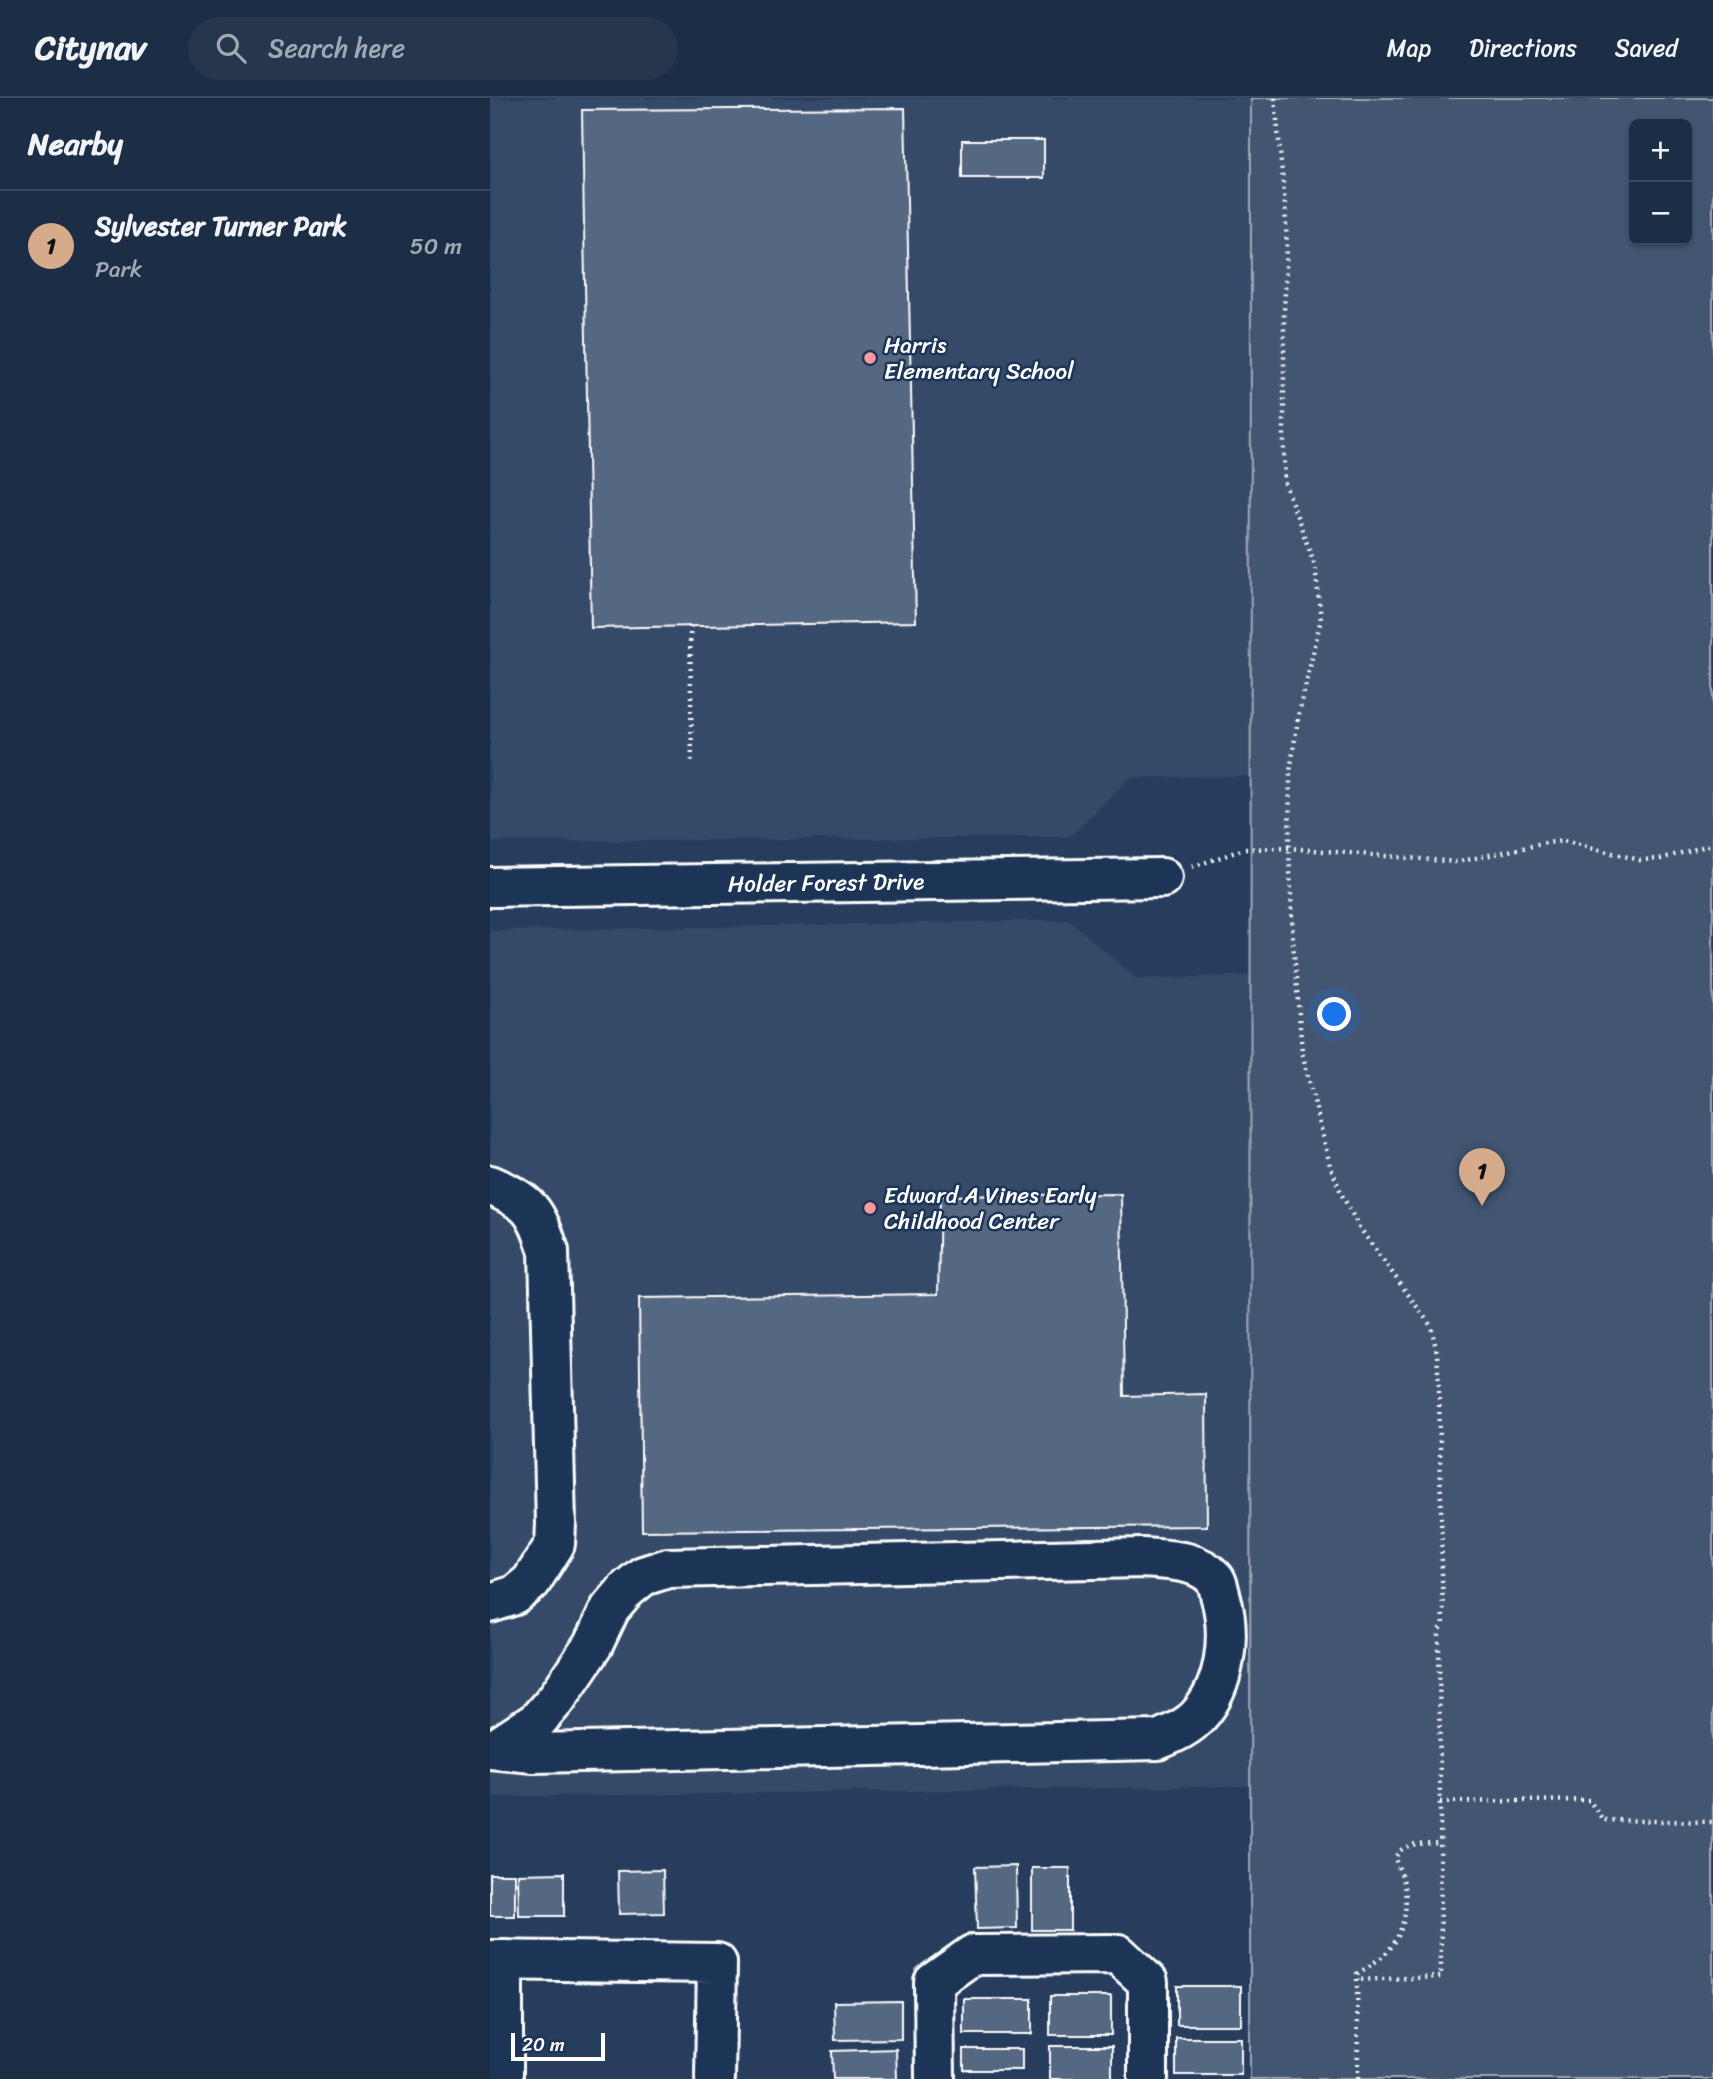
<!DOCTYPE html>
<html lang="en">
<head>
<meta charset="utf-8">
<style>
	:root { --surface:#1c2e46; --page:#25364d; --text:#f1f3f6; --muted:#a0a8b3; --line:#3a4a5f; --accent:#d6ab8b }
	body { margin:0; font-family:Sriracha,sans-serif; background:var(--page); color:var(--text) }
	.controls { position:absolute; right:21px; top:21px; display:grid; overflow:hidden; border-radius:10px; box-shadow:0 2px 5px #0004 }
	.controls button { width:63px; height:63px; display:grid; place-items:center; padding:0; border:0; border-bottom:2px solid var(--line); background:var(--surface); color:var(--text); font:35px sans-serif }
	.scale { position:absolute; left:21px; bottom:18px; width:94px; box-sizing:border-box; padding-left:7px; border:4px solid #fff; border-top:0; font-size:19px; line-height:24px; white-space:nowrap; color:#fff; -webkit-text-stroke:5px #1d3557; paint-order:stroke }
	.you { position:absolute; left:845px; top:917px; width:24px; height:24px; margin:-18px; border:5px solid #fff; border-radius:50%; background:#1a73e8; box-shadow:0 0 0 10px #1a73e833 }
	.badge { display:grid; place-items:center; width:46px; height:46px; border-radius:50%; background:var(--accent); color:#111; font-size:23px; font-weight:700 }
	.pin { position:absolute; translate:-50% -58px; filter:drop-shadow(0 2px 4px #0008) }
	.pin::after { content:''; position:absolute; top:37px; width:24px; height:21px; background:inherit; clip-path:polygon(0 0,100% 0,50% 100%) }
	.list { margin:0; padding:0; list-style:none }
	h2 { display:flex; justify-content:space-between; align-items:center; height:91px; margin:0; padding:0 28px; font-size:30px }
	h2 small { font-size:23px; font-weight:400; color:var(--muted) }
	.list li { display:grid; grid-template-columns:46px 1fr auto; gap:21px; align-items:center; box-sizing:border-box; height:112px; padding:0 28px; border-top:2px solid var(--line) }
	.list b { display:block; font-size:26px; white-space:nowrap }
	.list p { margin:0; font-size:23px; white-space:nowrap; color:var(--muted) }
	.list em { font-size:23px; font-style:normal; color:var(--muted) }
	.icon { flex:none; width:38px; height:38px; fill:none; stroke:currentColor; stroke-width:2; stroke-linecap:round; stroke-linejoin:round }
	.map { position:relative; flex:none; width:1223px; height:1981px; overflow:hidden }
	header { display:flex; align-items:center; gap:42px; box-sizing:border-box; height:98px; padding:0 35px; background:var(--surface); border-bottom:2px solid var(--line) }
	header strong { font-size:33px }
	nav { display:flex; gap:38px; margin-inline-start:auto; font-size:24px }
	.search { width:490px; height:63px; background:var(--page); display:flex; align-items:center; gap:18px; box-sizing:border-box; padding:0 24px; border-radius:38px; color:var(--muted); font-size:26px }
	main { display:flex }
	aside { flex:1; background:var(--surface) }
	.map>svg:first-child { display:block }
	.built { fill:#344a68 }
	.green { fill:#425672; stroke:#a0aab8; stroke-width:2; fill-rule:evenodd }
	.building { fill:#556781; stroke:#fff; stroke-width:2 }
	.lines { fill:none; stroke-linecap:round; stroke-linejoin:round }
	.minor-casing { stroke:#fff; stroke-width:44 }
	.path { stroke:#fff; stroke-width:4.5; stroke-dasharray:2 5; stroke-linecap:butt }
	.minor { stroke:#1d3557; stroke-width:38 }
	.poi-dot { fill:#ff9aa2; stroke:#1d3557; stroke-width:2.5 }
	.labels { text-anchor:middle; stroke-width:5; stroke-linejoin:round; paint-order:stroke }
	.poi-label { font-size:23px; fill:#fff; stroke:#1d3557; text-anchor:start }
	.street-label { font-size:23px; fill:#fff; stroke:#1d3557 }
</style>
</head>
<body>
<header>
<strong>Citynav</strong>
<div class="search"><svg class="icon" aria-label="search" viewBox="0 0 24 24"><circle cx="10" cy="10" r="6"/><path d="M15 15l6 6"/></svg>Search here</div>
<nav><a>Map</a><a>Directions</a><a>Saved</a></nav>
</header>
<main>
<aside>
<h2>Nearby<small></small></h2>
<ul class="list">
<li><span class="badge">1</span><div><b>Sylvester Turner Park</b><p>Park</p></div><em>50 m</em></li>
</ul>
</aside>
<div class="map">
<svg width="1223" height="1981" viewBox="0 0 1223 1981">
	<rect width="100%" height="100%" fill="#263d5e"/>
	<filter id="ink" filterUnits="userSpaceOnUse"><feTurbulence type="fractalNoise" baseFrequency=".0143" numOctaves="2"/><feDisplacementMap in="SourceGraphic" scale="14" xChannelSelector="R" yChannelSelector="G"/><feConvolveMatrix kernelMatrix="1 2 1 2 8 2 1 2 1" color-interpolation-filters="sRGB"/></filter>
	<g filter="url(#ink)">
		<g class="built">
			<path d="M0,0H761V678L639,680L580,739L0,744Z"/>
			<path d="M579,822L647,881L761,877L760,1688L0,1699V833Z"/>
		</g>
		<path class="green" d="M761,0H1223V1981H760ZM1144,26H1197V142H1144Z"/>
		<g class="building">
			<path d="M415,10L426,524L101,530L92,12Z"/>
			<rect x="472" y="42" width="82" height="38"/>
			<path d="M631,1096L634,1298L716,1296L717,1428L152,1433L149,1200L448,1196L450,1098Z"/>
			<path d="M526,1768L527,1830L487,1831L485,1769Z"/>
			<rect x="542" y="1770" width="38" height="62"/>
			<path d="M173,1772L174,1815L129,1816L128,1773Z"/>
			<path d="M74,1775V1818H29L28,1776Z"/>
			<rect x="0" y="1776" width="25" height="42"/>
			<rect x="687" y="1888" width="64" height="39"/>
			<rect x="560" y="1898" width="61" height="39"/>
			<rect x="474" y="1901" width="68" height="35"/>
			<path d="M411,1903V1941L345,1942L344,1904Z"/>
			<rect x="686" y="1940" width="65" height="37"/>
			<rect x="560" y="1948" width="62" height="33"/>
			<path d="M406,1951L407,1981H343L342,1953Z"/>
			<rect x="474" y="1951" width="58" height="21"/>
		</g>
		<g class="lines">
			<defs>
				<g id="minor">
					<path id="s1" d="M0,789L672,780"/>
					<path d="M0,1087C41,1105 45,1111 59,1153L66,1426L65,1446L41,1484L25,1497L0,1505"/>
					<path d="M0,1651L44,1655L668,1642C682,1636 699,1629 709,1617C736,1587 741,1537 731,1500C729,1493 728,1484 724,1480C707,1461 676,1462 653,1460L178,1470L153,1478L137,1491L120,1511L103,1547L67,1600L47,1623L6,1650"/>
					<path d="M0,1862L227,1865L225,1981"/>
					<path d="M13,1981V1862"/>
					<path d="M445,1981L444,1884L482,1857L628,1856L658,1884V1981"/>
				</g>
			</defs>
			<use href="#minor" class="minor-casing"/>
			<g class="path">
				<path d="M785,0L795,107L797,149L794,214V354L795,386L825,467L831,521L808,620L800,674L799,750L803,843L812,954L840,1067L852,1097L869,1129L941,1228L947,1255L949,1291L953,1528L949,1535L951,1879L867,1882"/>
				<path d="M200,528L202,666"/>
				<path d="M702,769L754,751L799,750L967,764L1056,745L1073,743L1150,762L1170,761L1223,746"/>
				<path d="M950,1704L1099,1702L1113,1722L1223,1724"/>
				<path d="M868,1981L867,1876C876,1870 886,1864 894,1857C914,1839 920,1806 913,1781C911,1774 907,1767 905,1760C913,1743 933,1746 950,1745"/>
			</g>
			<use href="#minor" class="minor"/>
		</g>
	</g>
	<g class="poi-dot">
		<circle cx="380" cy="260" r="7"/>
		<circle cx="380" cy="1110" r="7"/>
	</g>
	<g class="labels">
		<g class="poi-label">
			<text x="394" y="255">Harris<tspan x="394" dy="26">Elementary School</tspan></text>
			<text x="394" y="1105">Edward A Vines Early<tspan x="394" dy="26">Childhood Center</tspan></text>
		</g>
		<g class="street-label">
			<text dy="8" stroke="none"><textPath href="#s1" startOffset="336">Holder Forest Drive</textPath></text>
		</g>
	</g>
</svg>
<div class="controls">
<button>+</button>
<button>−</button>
</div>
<div class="scale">20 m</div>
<div class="you"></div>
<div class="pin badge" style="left:992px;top:1108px">1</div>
</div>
</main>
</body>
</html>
